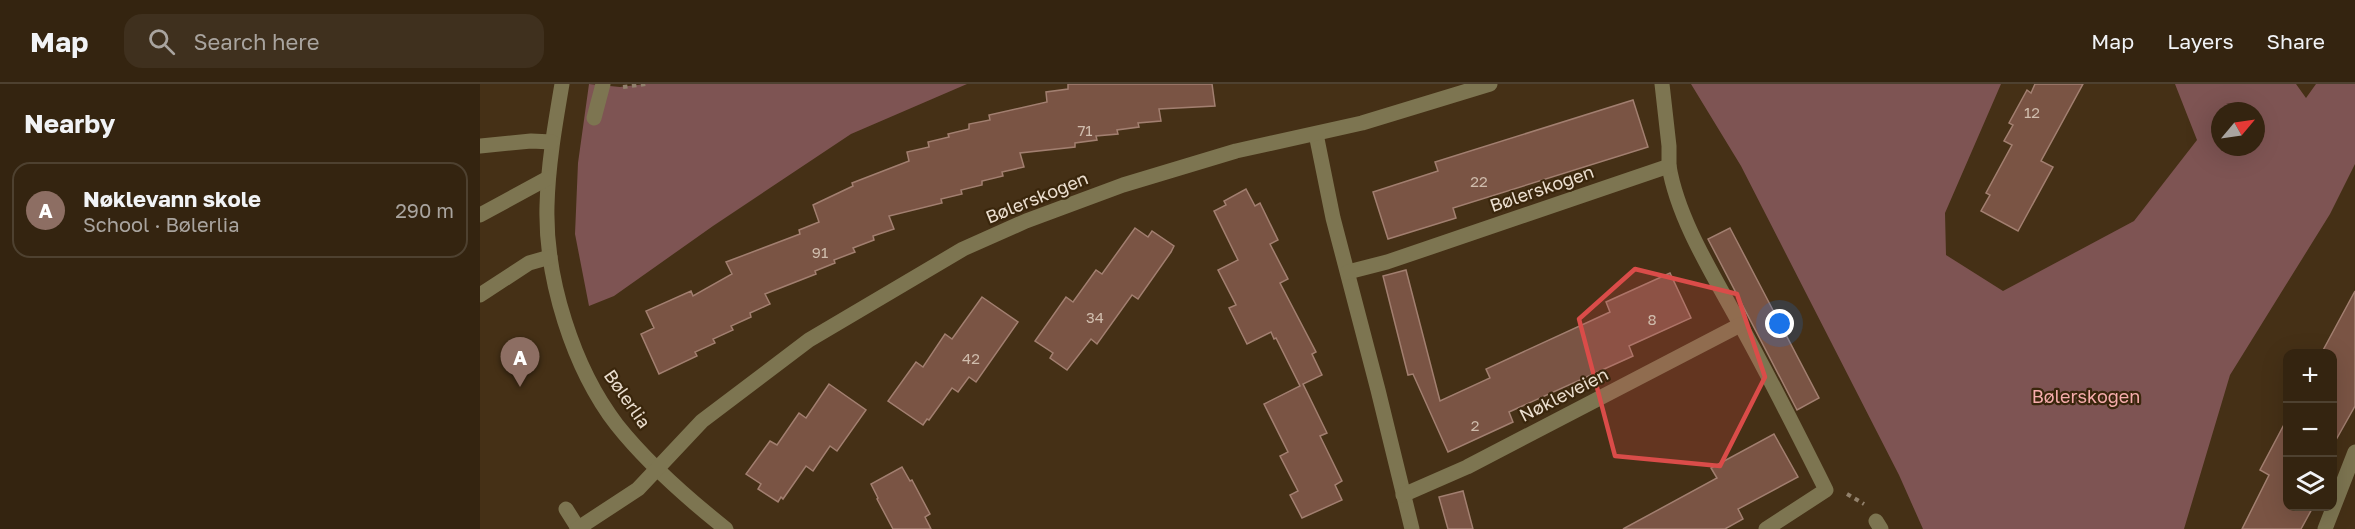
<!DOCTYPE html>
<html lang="en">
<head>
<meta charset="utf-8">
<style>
	:root { --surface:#342410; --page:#3f301e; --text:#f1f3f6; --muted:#a9a49f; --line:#4e4130; --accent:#95b2f1 }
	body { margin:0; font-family:"Golos Text",sans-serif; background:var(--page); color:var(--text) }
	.controls { position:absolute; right:18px; bottom:18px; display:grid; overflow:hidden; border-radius:12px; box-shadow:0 6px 24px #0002 }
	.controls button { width:54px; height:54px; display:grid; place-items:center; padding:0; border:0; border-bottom:2px solid var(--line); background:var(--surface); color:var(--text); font:30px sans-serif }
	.compass { position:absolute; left:1731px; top:18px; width:54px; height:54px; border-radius:50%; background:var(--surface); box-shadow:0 6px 24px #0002; rotate:61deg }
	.you { position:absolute; left:1300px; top:240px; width:21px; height:21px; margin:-15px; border:4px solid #fff; border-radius:50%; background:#1a73e8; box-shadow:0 0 0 9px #1a73e833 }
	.badge { display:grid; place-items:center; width:39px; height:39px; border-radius:50%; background:var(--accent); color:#fff; font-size:20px; font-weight:700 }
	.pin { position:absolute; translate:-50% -50px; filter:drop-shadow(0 2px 3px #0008) }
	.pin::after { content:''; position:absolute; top:32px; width:21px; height:18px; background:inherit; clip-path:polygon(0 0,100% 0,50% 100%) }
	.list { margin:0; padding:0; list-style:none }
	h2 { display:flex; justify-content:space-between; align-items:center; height:78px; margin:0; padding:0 24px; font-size:26px }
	h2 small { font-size:20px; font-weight:400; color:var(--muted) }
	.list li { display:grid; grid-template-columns:39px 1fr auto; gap:18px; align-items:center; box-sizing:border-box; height:96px; margin:0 12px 12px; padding:0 12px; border:2px solid var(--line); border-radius:18px }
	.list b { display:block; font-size:22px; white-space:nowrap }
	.list p { margin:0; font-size:20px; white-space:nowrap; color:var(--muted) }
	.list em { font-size:20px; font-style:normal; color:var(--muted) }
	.icon { flex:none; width:33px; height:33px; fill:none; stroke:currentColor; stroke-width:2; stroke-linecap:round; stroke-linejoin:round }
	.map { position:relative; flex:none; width:1875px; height:445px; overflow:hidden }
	header { display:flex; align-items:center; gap:36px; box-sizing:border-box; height:84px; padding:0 30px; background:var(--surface); border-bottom:2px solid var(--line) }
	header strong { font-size:28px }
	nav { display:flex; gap:33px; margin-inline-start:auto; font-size:21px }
	.search { width:420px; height:54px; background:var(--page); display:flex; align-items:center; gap:15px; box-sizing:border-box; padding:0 21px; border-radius:18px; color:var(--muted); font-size:22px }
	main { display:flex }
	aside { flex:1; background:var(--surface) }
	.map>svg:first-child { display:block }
	.forest { fill:#7e5453; fill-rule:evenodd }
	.building { fill:#7a5444; stroke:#a27f70; stroke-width:1.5 }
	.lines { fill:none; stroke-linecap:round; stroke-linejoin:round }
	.path { stroke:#92816c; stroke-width:4; stroke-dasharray:4.5 4.5; stroke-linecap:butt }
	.minor { stroke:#7d7551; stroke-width:15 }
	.marked { fill:#da4c49; fill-opacity:0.2; stroke:#da4c49; stroke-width:4.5; stroke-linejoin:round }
	.labels { text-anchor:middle; stroke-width:4.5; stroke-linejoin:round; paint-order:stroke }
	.number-label { font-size:15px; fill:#cfbcac }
	.street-label { font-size:18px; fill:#ebdecf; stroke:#3a260c }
	.park-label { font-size:18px; fill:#f7adad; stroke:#3a260c }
</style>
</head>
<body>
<header>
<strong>Map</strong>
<div class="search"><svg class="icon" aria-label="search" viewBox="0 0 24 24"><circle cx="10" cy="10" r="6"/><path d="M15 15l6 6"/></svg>Search here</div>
<nav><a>Map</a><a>Layers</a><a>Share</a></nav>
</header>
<main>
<aside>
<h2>Nearby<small></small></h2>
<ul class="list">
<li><span class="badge" style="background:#8d6e63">A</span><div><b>Nøklevann skole</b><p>School · Bølerlia</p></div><em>290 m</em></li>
</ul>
</aside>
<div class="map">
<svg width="1875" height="445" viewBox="0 0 1875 445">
	<rect width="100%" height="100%" fill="#453016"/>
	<g class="forest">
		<path d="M109,0L140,3L166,0H487L371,50L233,142L134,212L109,222L95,150L98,79Z"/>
		<path d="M1211,0H1521L1465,129L1466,171L1523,207L1654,137L1717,56L1695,0H1816L1826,14L1836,0H1875V80L1850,130L1750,291L1704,445H1443L1419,391L1261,82ZM1740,27H1776V63H1740Z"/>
	</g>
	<g class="building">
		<path d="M588,0H732L735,22L679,25L681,37L658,39L659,43L637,46L638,50L616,52L617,56L595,59V63L540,69L544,83L522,88L523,92L502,97V101L481,106L482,110L461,115L462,119L409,132L414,145L393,152L394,156L373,164L375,168L354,176L355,179L335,187L336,190L285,210L290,220L270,229L271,233L251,242L253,246L233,255L235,259L215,268L217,272L179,290L161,250L174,244L166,227L211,207L213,212L252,190L246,178L320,150L319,146L339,138L333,121L373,102L372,99L429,77L427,68L449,63L448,58L469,53L468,50L489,45V40L510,36L509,31L567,18L566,8L588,5Z"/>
		<path d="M1555,0H1603L1561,77L1573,83L1538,147L1501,127L1510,111L1506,109L1532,61L1524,57L1533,41L1529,39L1547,6L1551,9Z"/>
		<path d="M1153,16L1168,63L973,124L976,134L908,155L893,108L958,87L955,78Z"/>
		<path d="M766,105L775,122L780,119L798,156L790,160L808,195L800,199L836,268L832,270L842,291L823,300L847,349L840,352L862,397L855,401L862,416L822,434L810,411L818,407L800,372L808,368L784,320L820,302L796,254L794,255L791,248L767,260L749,224L756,221L738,186L758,176L734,127L746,121L744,117Z"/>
		<path d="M655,144L668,153L672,147L694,162L691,168L658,215L652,211L617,260L611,255L587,286L570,274L573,269L555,257L586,213L593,218L616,186L622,190Z"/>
		<path d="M1250,144L1339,314L1317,326L1228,155Z"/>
		<path d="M926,186L960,317L1010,294L1006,285L1130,228L1126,218L1190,189L1211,234L1149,262L1153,272L1029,328L1033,338L968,368L933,290L928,291L903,192Z"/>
		<path d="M1875,207V322L1852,363V270H1841Z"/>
		<path d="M502,213L538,238L496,298L489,293L478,308L472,304L449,336L447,335L443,341L408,317L436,278L443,283L465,250L472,255Z"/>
		<path d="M349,300L386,326L357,367L350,362L333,387L326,382L303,415L301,413L298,418L278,405L281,400L266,390L290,357L297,361L319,329L326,334Z"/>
		<path d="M1808,333V423H1833L1821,445H1762L1789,391L1780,386Z"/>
		<path d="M1294,350L1318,393L1258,425L1263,435L1245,445H1143L1237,394L1231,384Z"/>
		<path d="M422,383L430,397L432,396L450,430L445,433L451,445H413L397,415L398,414L391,400Z"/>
		<path d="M983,407L993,445H968L959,413Z"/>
	</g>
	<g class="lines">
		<g class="path">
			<path d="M143,3L166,0"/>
			<path d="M1367,410L1384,420"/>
		</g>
		<g class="minor">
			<path d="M82,0C75,41 68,81 67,122C65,194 93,284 137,341C168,380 207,414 246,445"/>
			<path d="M114,34L123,0"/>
			<path d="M836,50L853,134L898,306L932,445"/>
			<path d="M0,62L51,57L72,58"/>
			<path d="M1189,82C1198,136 1234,192 1260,240C1290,294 1318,350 1346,406L1286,445"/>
			<path d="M0,131L68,94"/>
			<path d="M868,188L907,178L1189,82V62L1182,0"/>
			<path d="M0,211L49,179L70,173"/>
			<path d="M923,411L987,383L1260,241"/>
			<path d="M86,425L98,444"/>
			<path d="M1396,437L1401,445"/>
			<path d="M97,445L158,405L222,337L329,256L483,165L546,137L643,101L756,67L882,39L1010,0"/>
			<path d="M1845,445L1875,368"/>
		</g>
	</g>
	<path class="marked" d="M1155,185L1257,210L1285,293L1240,382L1135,372L1099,235Z"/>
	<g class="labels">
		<g class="number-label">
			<text x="1552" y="34">12</text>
			<text x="605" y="52">71</text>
			<text x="999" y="103">22</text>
			<text x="340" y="174">91</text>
			<text x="615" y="239">34</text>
			<text x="1172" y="241">8</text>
			<text x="491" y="280">42</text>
			<text x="995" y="347">2</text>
		</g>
		<g class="street-label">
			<text transform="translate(1062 105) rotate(-19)" y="6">Bølerskogen</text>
			<text transform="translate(557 114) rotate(-22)" y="6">Bølerskogen</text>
			<text transform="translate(1084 311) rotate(-27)" y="6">Nøkleveien</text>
			<text transform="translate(147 315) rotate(55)" y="6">Bølerlia</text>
		</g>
		<g class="park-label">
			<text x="1606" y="319">Bølerskogen</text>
		</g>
	</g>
</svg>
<div class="controls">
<button>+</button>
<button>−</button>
<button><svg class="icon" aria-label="layers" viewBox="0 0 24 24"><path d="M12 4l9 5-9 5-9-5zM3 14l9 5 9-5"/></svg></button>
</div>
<svg class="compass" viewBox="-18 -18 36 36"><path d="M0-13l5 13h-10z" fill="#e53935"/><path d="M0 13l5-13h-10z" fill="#a9a49f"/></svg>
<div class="you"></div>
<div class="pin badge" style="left:40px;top:303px;background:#8d6e63">A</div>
</div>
</main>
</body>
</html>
